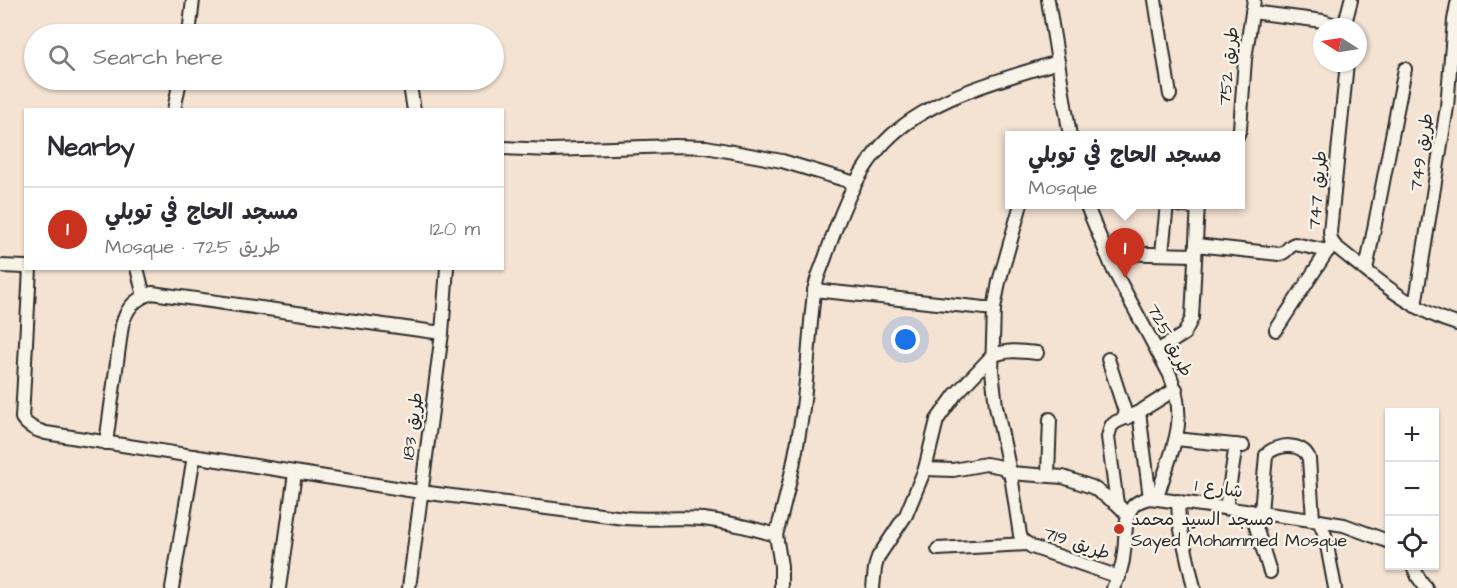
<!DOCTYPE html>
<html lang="en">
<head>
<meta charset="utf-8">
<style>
	:root { --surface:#fff; --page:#f2f2f3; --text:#2b2b33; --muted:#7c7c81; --line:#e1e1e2; --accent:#c8321e }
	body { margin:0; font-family:"Architects Daughter","Playpen Sans Arabic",sans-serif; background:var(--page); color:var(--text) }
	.controls { position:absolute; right:18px; bottom:18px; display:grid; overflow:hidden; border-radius:0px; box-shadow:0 2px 4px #0004 }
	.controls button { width:54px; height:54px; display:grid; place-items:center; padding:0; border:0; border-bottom:2px solid var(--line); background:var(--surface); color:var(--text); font:30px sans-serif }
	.compass { position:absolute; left:1313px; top:18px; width:54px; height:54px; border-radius:50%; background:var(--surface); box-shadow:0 2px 4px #0004; rotate:282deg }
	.you { position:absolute; left:906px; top:340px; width:21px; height:21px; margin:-15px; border:4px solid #fff; border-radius:50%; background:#1a73e8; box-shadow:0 0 0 9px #1a73e833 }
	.badge { display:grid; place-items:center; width:39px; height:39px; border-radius:50%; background:var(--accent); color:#fff; font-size:20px; font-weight:700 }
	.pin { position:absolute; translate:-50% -50px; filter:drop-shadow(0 2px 3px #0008) }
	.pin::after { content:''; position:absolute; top:32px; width:21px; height:18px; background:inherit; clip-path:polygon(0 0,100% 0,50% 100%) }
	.popup { position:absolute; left:1005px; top:131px; width:240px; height:78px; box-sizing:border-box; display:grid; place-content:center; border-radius:0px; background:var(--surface); filter:drop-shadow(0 2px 4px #0005); font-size:20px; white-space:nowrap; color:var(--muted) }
	.popup b { font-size:22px; color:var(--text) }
	.popup::after { content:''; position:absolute; left:50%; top:100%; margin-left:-12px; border:12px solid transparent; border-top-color:var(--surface) }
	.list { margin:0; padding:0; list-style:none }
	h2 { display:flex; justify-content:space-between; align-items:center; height:78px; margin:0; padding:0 24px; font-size:26px }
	h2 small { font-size:20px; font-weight:400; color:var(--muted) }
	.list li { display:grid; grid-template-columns:39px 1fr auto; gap:18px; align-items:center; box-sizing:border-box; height:84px; padding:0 24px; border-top:2px solid var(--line) }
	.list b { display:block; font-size:22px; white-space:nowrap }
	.list p { margin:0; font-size:20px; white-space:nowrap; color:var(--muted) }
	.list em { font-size:20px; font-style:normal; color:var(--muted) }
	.icon { flex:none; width:33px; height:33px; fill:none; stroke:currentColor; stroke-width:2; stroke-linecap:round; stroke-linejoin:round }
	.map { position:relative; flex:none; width:1457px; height:588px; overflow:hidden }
	.search { position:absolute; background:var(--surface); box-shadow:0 2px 4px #0004; left:24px; top:24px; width:480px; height:66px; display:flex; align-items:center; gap:15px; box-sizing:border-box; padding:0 21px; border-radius:33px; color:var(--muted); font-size:22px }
	.panel { position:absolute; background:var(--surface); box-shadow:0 2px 4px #0004; left:24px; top:108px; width:480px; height:162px; border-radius:0px }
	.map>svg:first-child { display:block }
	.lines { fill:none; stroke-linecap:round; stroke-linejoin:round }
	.minor-casing { stroke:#2b2b2b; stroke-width:16 }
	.minor { stroke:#f7f3e8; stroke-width:12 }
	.poi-dot { fill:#c8321e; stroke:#f7f3e8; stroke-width:2 }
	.labels { text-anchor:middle; stroke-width:5; stroke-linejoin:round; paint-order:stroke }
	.street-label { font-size:18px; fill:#2b2b2b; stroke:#f7f3e8 }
	.poi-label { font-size:18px; fill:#2b2b2b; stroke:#f7f3e8; text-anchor:start }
</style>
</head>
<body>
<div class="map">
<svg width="1457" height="588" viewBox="0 0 1457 588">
	<rect width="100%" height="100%" fill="#f4e2d2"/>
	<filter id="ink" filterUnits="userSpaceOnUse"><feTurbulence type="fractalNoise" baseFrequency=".0167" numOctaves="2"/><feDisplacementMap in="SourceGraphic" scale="12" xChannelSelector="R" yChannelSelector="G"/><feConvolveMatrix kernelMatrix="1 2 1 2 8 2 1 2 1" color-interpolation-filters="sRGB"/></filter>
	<g filter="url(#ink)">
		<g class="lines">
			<defs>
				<g id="minor">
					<path d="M1048,0L1070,136"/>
					<path d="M1155,0L1170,95"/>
					<path d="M1252,12L1323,21L1341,27"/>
					<path d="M1344,27L1351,0"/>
					<path d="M189,34L193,0"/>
					<path d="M1347,63L1330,232L1331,240L1335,246C1372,275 1411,311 1457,324"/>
					<path d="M409,80L414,110"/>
					<path d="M174,110L180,80"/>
					<path d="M1237,136L1240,129L1245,59L1254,0"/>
					<path d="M502,148L551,150L675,146L706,147L782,161L855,183"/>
					<path d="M1021,204L999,282L994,309L992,371L996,406L1012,482L1020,535L1022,540L1032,547L1119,577"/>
					<path d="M1086,204L1113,269L1170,375C1190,426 1170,450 1157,498"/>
					<path d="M1173,204L1198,208"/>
					<path d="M1196,245L1279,254C1287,254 1287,246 1295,244L1328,251"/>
					<path d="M1106,253L1195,255"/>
					<path d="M1162,253L1167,204"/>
					<path d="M0,266L26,267"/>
					<path d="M30,268L22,418C28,427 36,430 46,433L421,492L624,518C650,520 677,517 703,519C729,522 752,528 776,535L781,566V588"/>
					<path d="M137,268L144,296"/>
					<path d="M1366,270L1405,69"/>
					<path d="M814,290L994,309"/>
					<path d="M1415,306L1447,107L1454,20L1457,4"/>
					<path d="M1276,330L1332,244"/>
					<path d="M1157,351L1184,334L1192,318L1198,204"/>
					<path d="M1108,359L1127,418"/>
					<path d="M1139,412L1150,498"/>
					<path d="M1176,439L1243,446"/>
					<path d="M106,443L122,325C127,307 135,299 152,293L442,333"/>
					<path d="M925,469L953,470L986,464L1002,467L1010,473L1063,477L1092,487L1117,504L1128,515"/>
					<path d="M1048,474L1050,419"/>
					<path d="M1178,501L1179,521L1194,588"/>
					<path d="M1117,504L1108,437L1111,426L1116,422L1139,412L1176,389"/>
					<path d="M1226,508L1236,445"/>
					<path d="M1251,511L1270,572"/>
					<path d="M1261,512L1266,455C1276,443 1304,442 1309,459L1313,519"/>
					<path d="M1319,521L1344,525L1390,542"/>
					<path d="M776,535C787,496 796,456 802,415C808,374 809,333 814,293C815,281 821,269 825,258C840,214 857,167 892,135C935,96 1003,79 1058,62"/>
					<path d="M938,549L1027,544"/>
					<path d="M1413,566L1418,577L1426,588"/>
					<path d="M172,588L194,456"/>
					<path d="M279,588L295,473"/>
					<path d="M409,588L442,333L447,268"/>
					<path d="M873,588L875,568L878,557L906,515L925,469L937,420L955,395L992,356C1007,349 1020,351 1037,353"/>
					<path d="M1113,588C1119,577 1123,565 1124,552C1126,538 1124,517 1133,506C1138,501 1144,499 1150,498L1319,521L1325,535L1335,588"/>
				</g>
			</defs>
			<use href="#minor" class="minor-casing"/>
			<use href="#minor" class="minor"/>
		</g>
	</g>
	<circle class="poi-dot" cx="1119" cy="529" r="6"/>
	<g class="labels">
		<g class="street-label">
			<text transform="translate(1228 66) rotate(-84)" y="6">طريق 752</text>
			<text transform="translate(1421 152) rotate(-81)" y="6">طريق 749</text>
			<text transform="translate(1317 190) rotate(-85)" y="6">طريق 747</text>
			<text transform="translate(1170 340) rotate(63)" y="6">طريق 725</text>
			<text transform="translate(412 426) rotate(-82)" y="6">طريق 183</text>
			<text transform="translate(1219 488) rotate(8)" y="6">شارع 1</text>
			<text transform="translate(1077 543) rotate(19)" y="6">طريق 719</text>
		</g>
		<g class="poi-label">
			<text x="1131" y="525">مسجد السيد محمد<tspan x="1131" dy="21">Sayed Mohammed Mosque</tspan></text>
		</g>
	</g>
</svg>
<div class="controls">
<button>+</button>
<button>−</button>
<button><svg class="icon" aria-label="locate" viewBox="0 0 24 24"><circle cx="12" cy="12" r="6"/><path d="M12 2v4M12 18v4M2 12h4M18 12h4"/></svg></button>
</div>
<svg class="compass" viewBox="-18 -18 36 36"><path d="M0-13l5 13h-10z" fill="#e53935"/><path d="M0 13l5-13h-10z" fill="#7c7c81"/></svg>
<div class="you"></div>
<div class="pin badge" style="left:1125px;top:278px">1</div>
<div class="popup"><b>مسجد الحاج في توبلي</b>Mosque</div>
<div class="search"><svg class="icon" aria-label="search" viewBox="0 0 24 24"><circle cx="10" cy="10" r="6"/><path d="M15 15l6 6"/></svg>Search here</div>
<section class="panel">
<h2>Nearby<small></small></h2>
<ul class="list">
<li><span class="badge">1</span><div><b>مسجد الحاج في توبلي</b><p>Mosque · طريق 725</p></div><em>120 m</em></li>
</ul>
</section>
</div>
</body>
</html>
